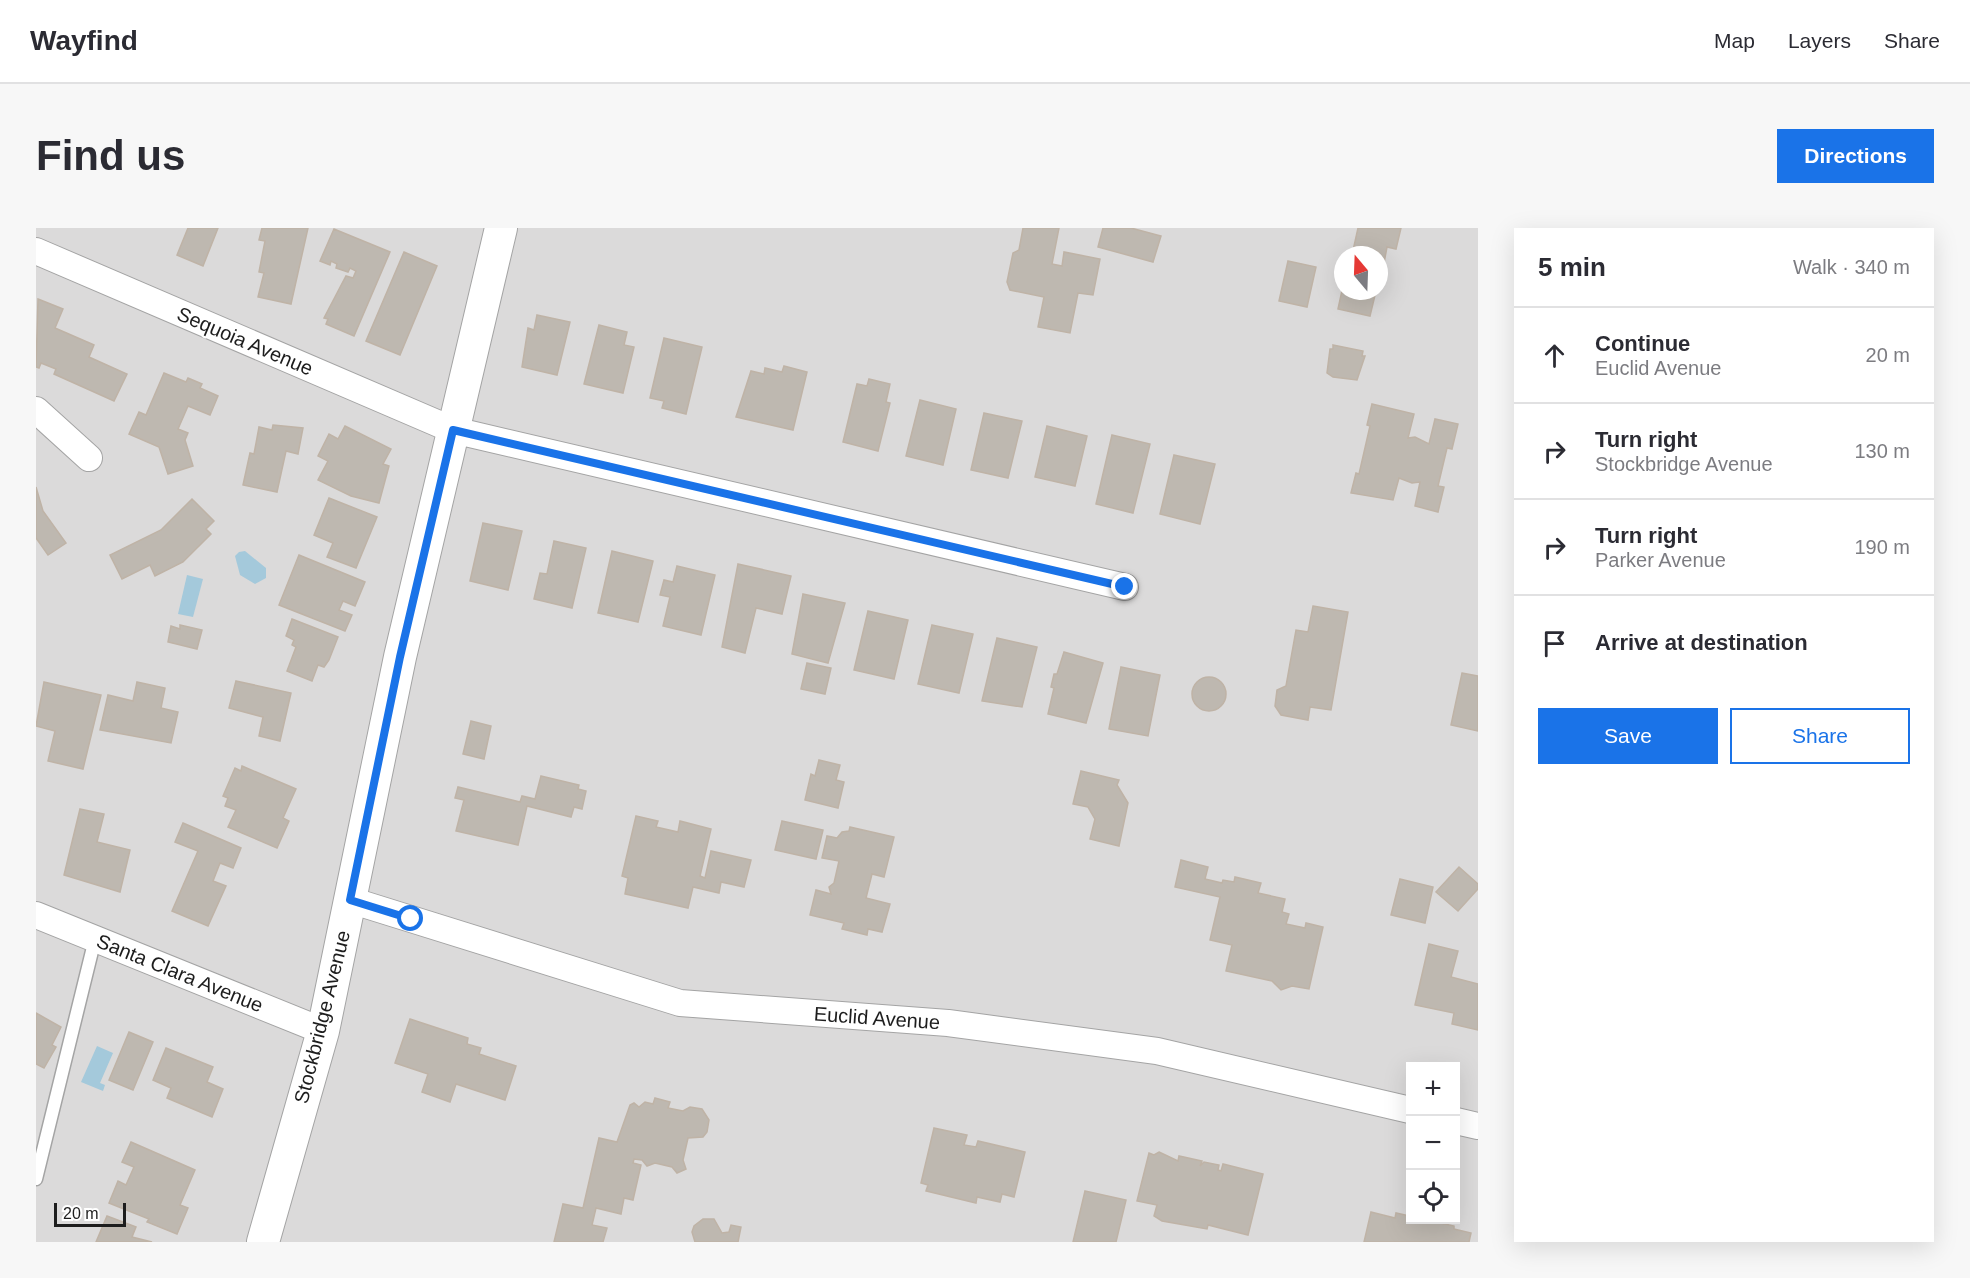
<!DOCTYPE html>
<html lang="en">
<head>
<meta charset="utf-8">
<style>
	:root { --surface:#fff; --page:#f7f7f7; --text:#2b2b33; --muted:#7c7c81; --line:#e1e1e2; --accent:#1a73e8 }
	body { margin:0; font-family:Arial,sans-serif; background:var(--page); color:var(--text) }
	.controls { position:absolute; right:18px; bottom:18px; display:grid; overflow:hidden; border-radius:0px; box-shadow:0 6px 24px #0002 }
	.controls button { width:54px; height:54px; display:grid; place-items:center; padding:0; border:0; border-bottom:2px solid var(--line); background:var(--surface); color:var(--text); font:30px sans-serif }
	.compass { position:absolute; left:1298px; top:18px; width:54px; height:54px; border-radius:50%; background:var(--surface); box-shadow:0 6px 24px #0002; rotate:341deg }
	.scale { position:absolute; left:18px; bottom:15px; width:72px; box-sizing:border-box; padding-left:6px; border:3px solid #1d1d1d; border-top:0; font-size:16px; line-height:21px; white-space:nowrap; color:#1d1d1d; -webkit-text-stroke:4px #fff; paint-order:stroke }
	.stop { position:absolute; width:18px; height:18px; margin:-14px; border:4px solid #1a73e8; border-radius:50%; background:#fff }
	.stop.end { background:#1a73e8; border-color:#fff; box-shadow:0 2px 6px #0008 }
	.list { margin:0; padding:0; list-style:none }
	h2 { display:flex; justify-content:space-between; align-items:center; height:78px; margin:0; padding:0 24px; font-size:26px }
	h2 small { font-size:20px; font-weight:400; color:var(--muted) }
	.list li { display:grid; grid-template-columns:39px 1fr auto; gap:18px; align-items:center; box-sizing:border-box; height:96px; padding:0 24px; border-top:2px solid var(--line) }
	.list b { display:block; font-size:22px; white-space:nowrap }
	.list p { margin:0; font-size:20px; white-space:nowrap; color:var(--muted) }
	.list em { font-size:20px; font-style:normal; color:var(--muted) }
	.actions { display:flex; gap:12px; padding:18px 24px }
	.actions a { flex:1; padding:14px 0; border:2px solid var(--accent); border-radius:0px; text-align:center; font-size:21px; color:var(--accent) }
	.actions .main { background:var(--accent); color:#fff }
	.icon { flex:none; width:33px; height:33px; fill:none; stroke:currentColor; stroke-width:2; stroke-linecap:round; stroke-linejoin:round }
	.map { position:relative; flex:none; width:1442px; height:1014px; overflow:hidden; border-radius:0px }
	header { display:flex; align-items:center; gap:36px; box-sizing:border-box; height:84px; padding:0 30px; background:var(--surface); border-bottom:2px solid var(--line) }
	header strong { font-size:28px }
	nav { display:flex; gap:33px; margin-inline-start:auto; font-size:21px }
	.intro { display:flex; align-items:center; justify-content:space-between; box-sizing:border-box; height:144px; padding:0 36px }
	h1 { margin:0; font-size:42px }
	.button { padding:15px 27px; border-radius:0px; background:var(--accent); color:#fff; font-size:21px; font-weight:700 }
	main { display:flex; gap:36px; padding:0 36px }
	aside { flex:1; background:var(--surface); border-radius:0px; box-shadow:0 6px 24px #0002 }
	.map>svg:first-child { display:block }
	.residential { fill:#dbdada; fill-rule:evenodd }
	.water { fill:#a4c9db }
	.building { fill:#beb8b0; stroke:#bfb3a6; stroke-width:1.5 }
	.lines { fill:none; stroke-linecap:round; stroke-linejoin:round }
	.service-casing { stroke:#a4a4a4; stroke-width:15 }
	.minor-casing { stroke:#a4a4a4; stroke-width:28 }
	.tertiary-casing { stroke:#a4a4a4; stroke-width:34 }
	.service { stroke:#fff; stroke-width:12 }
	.minor { stroke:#fff; stroke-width:26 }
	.tertiary { stroke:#fff; stroke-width:32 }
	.route { stroke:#1a73e8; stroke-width:8 }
	.labels { text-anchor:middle; stroke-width:4.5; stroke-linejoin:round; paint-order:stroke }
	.street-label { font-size:20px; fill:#1d1d1d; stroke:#fff }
</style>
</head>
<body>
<header>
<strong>Wayfind</strong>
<nav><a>Map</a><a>Layers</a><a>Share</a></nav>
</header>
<div class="intro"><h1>Find us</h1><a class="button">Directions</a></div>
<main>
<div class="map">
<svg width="1442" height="1014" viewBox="0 0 1442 1014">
	<rect width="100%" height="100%" fill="#eeebe3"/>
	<path class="residential" d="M0,0H1442V1014H0ZM1307,27H1343V63H1307ZM1374,838H1420V992H1374Z"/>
	<g class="water">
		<path d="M209,323L230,340V350L219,356L204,347L199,328L203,324Z"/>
		<path d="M151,347L167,351L157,389L142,386Z"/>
		<path d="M61,818L77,825L64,855L69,857L67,863L45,854Z"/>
	</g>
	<g class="building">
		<path d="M152,0H182L167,38L141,27Z"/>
		<path d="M226,0H272L255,76L222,69L228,45L223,44L229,13L223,12Z"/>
		<path d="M987,0H1023L1016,36L1026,38L1028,24L1064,31L1057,67L1042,65L1034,105L1002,99L1008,69L974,62L971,54L977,25L983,22Z"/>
		<path d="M1067,0H1095L1125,8L1117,34L1062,19Z"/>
		<path d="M1322,0H1365L1360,21L1351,19L1348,35L1343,34V27H1316Z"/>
		<path d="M298,1L354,24L318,108L290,96L292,91L288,90L310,48L317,50L320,43L314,40L312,44L300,40L301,36L295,33L294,37L284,33Z"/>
		<path d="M368,24L401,38L364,127L330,113Z"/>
		<path d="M1252,33L1280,39L1271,79L1243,73Z"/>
		<path d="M1307,58V63H1340L1334,88L1302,81Z"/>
		<path d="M2,71L27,81L19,100L58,117L53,129L91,146L78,173L18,146L20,141L5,135L3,140L0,139Z"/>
		<path d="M501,87L534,94L521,147L486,139L492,100L498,102Z"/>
		<path d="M563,97L591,104L588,117L598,119L587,165L548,156Z"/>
		<path d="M628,110L666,119L650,186L626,180L628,173L614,170Z"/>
		<path d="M1297,117L1327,123L1326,128H1329L1321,152L1297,149L1291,145L1294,121H1297Z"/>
		<path d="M748,138L771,144L757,202L700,189L715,143L728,146L729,140L746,144Z"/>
		<path d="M128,145L150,154L152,150L166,156L164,160L182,168L174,187L152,178L142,201L152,205L149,212L157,238L132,246L123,219L93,206L103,184L110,187Z"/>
		<path d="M833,151L854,156L850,174L854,175L842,223L807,214L821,156L831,158Z"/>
		<path d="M884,172L920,181L907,237L870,228Z"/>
		<path d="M1336,176L1378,186L1372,210L1379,209L1393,216L1399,191L1422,196L1416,221L1411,220L1402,258L1408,259L1402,284L1379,278L1384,254L1376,255L1363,250L1357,272L1315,265L1320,245L1323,246L1334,198L1331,197Z"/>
		<path d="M948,185L986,193L972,250L935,242Z"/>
		<path d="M237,197L267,200L262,226L250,223L241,264L207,257L214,225L218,226L223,199L236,202Z"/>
		<path d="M309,198L355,221L347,236L353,238L343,275L315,268L282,252L292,233L282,228L293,206L302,211Z"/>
		<path d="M1011,198L1051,208L1039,258L999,249Z"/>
		<path d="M1076,207L1114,216L1097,285L1060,276Z"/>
		<path d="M1138,227L1179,236L1164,296L1124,286Z"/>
		<path d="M0,259L7,283L30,315L12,327L0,310Z"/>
		<path d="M293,270L341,289L320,340L291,329L297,315L278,307Z"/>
		<path d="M156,271L178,293L170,301L175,306L147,334L119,348L114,337L86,351L74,327L125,302Z"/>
		<path d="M447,295L486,303L472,362L434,353Z"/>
		<path d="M518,313L550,320L536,380L498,371L504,345L511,346Z"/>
		<path d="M576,323L617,333L602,394L562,385Z"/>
		<path d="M263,327L329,354L319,378L307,373L303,382L316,387L309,403L243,377Z"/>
		<path d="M702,336L755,348L746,386L720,380L709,425L686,419Z"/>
		<path d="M641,338L679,347L665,407L627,398L634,369L624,367L628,352L637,354Z"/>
		<path d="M767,366L809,375L792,435L756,426Z"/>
		<path d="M1277,378L1312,384L1295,482L1274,479L1272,492L1245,487L1239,478L1241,462L1250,458L1260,402L1272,404Z"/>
		<path d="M832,383L872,392L858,451L818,442Z"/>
		<path d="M256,391L302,409L293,432L288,439L282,437L276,453L251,443L260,419L256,417L258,412L250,408Z"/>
		<path d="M144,397L166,402L161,421L132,414L135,398L144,401Z"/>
		<path d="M896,397L937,406L923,465L882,456Z"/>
		<path d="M961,410L1001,419L986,479L946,473Z"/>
		<path d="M1028,424L1067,435L1050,495L1012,486L1018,460L1015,459L1018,446H1021Z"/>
		<path d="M771,435L795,440L789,466L765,461Z"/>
		<path d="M1085,439L1124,447L1112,508L1073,501Z"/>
		<path d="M1426,445L1442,448V503L1415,497Z"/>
		<circle cx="1173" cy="466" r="17"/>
		<path d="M200,453L255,465L244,513L223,508L227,489L193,480Z"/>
		<path d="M8,454L65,467L47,541L12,533L19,503L0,498Z"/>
		<path d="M101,454L129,460L125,480L142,484L135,515L64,502L72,467L97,473Z"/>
		<path d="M435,493L455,498L448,531L427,526Z"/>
		<path d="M783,532L804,537L800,552L808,554L802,580L769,572L775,546L779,548Z"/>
		<path d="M206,538L260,561L247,590L253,593L241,620L192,599L200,582L189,578L192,570L187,568L199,540L205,543Z"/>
		<path d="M1045,543L1083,552L1081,557L1092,575L1083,618L1054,611L1059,591L1052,579L1037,576Z"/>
		<path d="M505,548L543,557L542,561L550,563L546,581L538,579L535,589L491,578L482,617L420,603L428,572L419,570L422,559L484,574L486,568L499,571Z"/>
		<path d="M44,581L68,586L61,614L94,622L84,664L28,647Z"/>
		<path d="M600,588L622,593L620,599L642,604L644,593L675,601L664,648L669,650L675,623L715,632L708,659L685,654L683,665L657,659L652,680L589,666L592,650L586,648Z"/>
		<path d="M746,593L787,602L780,631L739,622Z"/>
		<path d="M147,595L205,620L197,640L184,635L177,653L190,658L172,698L136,683L162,623L139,614Z"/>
		<path d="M814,599L858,609L848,649L836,646L830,670L854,676L846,704L832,701L831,707L806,701L808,695L774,687L780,662L795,666L793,659L798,655L803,633L786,630L791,608L801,610L806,604L813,603Z"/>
		<path d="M1145,632L1172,639L1169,651L1186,655L1187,652L1198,654L1199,649L1225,655L1222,665L1249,671L1246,684L1253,686L1250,696L1269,700L1270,695L1287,699L1273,761L1256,758L1245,762L1236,753L1190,743L1196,717L1174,712L1184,669L1139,659Z"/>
		<path d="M1423,639L1442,656V661L1422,683L1400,664Z"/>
		<path d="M1364,651L1397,659L1389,695L1355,687Z"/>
		<path d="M1393,716L1422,723L1415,749L1442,756V802L1416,796L1418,785L1379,777Z"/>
		<path d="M0,785L25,799L16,817L20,819L8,840L0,836Z"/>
		<path d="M374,791L432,810L431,816L445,820L443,826L480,838L469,872L420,856L414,874L386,864L392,846L359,835Z"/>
		<path d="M93,804L117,814L97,862L73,852Z"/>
		<path d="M130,820L177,839L171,854L187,861L176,889L131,870L135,860L117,852Z"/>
		<path d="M619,870L634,874L632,880L647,883L654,879L666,881L673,892L671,904L667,909L652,910L647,932L650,941L641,945L636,939L619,935L611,938L606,932L598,931L597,935L605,937L597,972L588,970L585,986L560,980L556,997L571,1000L567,1014H518L527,976L547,980L563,910L581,914L594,877L598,875L603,879L609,874L617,876Z"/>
		<path d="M898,900L931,907L928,917L940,919L942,913L989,924L978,969L966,966L964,974L941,969L940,975L890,963L892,957L885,955Z"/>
		<path d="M95,914L159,942L144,977L152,980L141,1006L111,994L113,991L73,975L82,953L90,957L98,939L86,934Z"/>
		<path d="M1123,924L1142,933L1143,928L1166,933L1164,938L1168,934L1183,937L1182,942L1185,943L1187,936L1227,946L1212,1007L1172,997L1171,1001L1126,993L1118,988L1121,977L1101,973L1113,925L1118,927Z"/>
		<path d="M1049,963L1090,972L1080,1014H1037Z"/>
		<path d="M1335,984L1359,990L1360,985L1374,988V992H1400V994L1418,998V1001L1435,1005L1433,1014H1328Z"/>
		<path d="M71,988L100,999L96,1009L116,1014H60Z"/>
		<path d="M667,991H678L686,1005L693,1004L695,997L705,999L702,1014H659L656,1004L658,998Z"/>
	</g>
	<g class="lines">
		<defs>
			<path id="service" d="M0,951L59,711"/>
			<g id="minor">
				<path d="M0,23L417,202L1089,359"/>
				<path d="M0,182L53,230"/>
				<path d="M314,672L644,775L912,795L1121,823L1374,882"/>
				<path d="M0,687L287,803"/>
				<path d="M1420,893L1442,898"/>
			</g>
			<path id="tertiary" d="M227,1014L287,803L364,429L465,0"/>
		</defs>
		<use href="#service" class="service-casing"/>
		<use href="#minor" class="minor-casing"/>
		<use href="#tertiary" class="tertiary-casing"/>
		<use href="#service" class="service"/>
		<use href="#minor" class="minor"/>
		<use href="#tertiary" class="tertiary"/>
	</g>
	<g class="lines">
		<path class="route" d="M375,691L314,672L364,429L417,202L1089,359"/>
	</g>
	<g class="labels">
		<g class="street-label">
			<text transform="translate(209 113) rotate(23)" y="7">Sequoia Avenue</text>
			<text transform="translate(144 745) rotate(22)" y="7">Santa Clara Avenue</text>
			<text transform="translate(286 789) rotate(-76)" y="7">Stockbridge Avenue</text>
			<text transform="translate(841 790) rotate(4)" y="7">Euclid Avenue</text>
		</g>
	</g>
</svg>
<div class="controls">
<button>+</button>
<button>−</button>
<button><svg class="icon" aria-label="locate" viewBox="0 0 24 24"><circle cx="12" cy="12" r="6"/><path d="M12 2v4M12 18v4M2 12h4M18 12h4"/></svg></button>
</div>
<svg class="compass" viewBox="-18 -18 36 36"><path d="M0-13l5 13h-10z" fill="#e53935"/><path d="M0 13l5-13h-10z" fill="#7c7c81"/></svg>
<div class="scale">20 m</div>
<div class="stop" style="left:375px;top:691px"></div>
<div class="stop end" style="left:1089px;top:359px"></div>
</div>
<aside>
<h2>5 min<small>Walk · 340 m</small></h2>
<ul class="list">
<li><svg class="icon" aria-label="ahead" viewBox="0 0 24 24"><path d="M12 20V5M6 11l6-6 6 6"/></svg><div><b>Continue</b><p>Euclid Avenue</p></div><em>20 m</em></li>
<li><svg class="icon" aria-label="right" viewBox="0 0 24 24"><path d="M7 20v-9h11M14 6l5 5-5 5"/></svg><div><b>Turn right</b><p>Stockbridge Avenue</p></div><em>130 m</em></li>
<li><svg class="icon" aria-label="right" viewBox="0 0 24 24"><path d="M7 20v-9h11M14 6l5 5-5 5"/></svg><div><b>Turn right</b><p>Parker Avenue</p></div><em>190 m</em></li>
<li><svg class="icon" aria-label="arrive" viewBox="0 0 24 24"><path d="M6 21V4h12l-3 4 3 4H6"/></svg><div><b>Arrive at destination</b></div></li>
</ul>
<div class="actions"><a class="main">Save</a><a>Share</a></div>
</aside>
</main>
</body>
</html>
